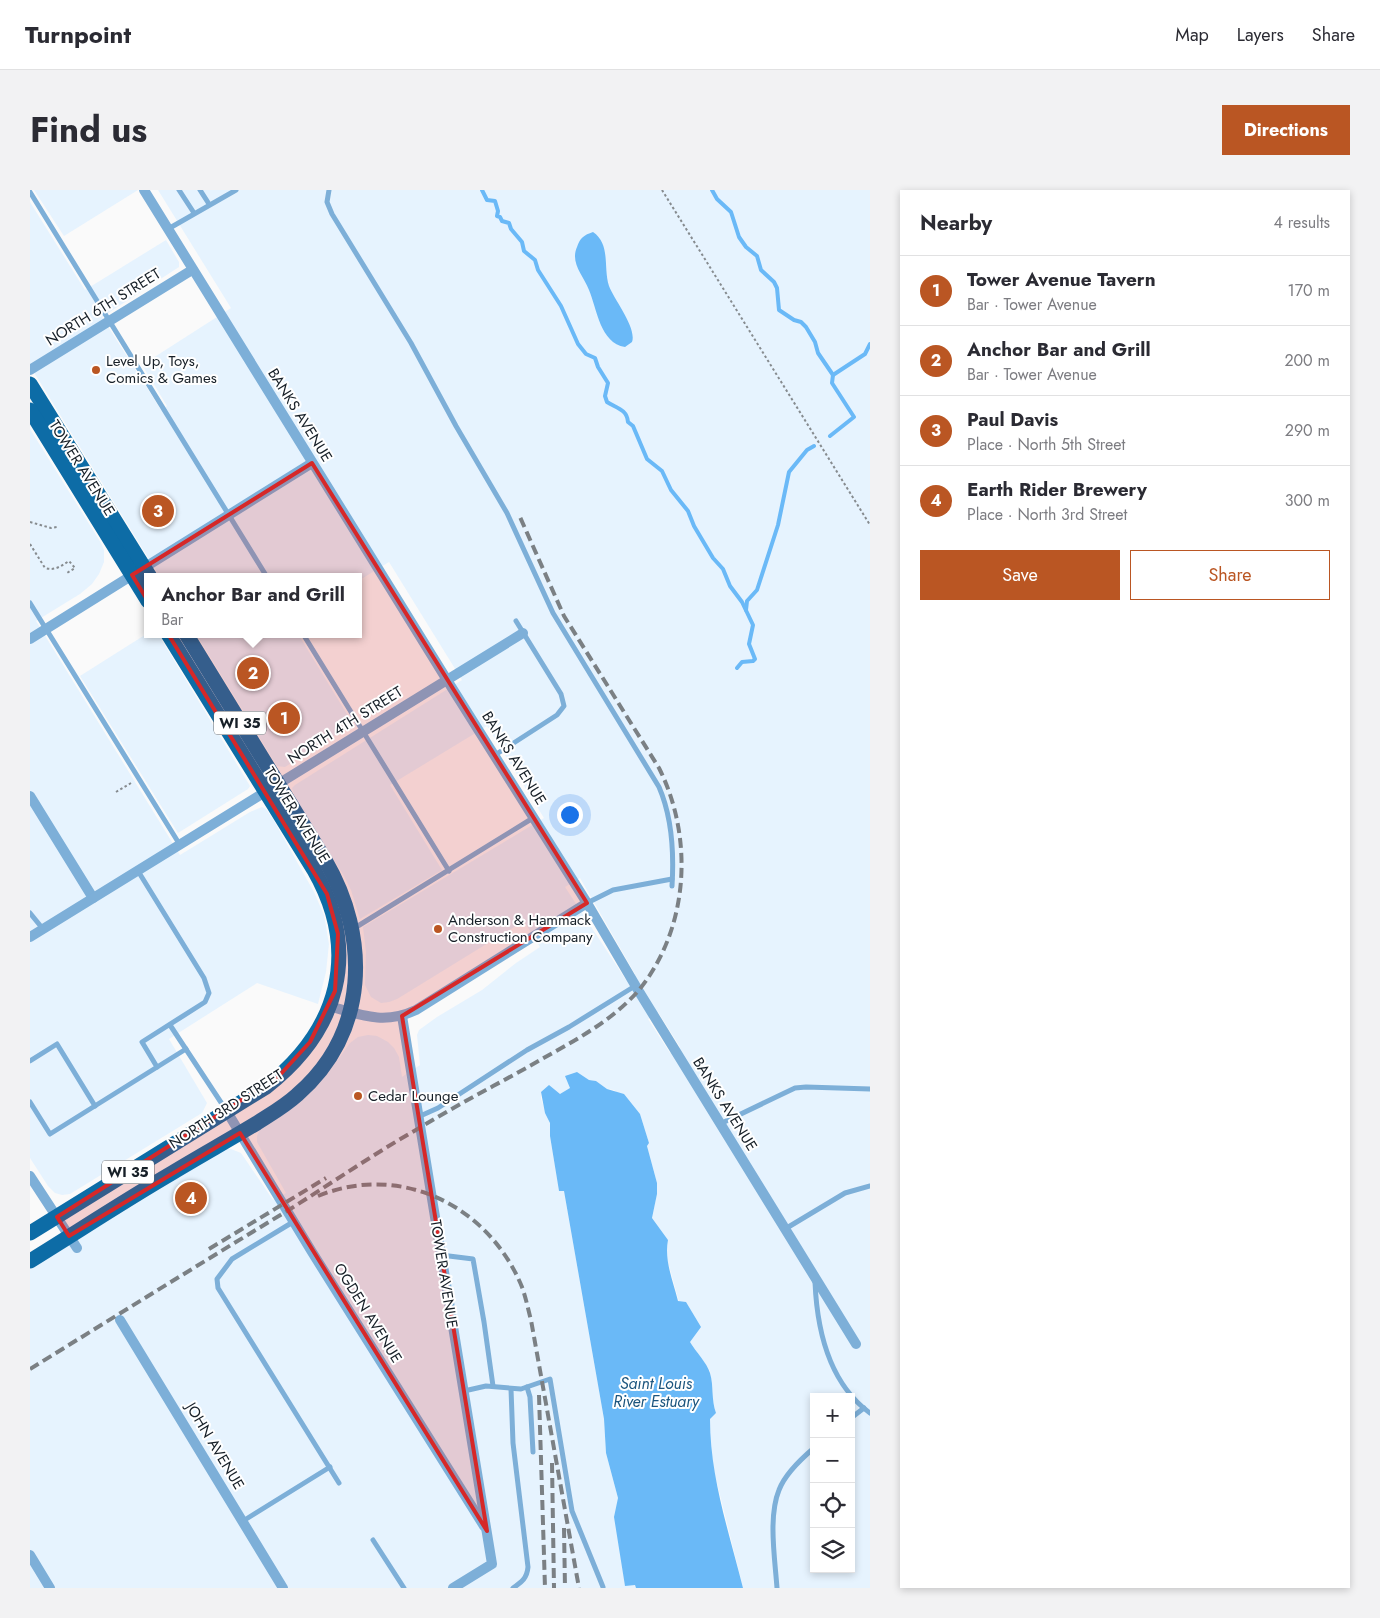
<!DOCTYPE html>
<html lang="en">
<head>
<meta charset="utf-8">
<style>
	:root { --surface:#fff; --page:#f2f2f3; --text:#2b2b33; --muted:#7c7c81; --line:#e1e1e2; --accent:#ba5623 }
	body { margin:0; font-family:Jost,sans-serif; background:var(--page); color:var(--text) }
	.controls { position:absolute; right:15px; bottom:15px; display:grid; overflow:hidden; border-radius:0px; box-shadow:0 2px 8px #0003 }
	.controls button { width:45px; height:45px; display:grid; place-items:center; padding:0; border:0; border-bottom:1px solid var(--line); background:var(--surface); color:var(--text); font:25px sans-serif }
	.you { position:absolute; left:539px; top:624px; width:18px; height:18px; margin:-12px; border:4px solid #fff; border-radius:50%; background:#1a73e8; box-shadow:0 0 0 8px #1a73e833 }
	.badge { display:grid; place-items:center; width:32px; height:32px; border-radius:50%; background:var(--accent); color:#fff; font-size:16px; font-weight:700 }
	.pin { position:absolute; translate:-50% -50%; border:2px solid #fff; box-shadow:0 1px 5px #0006 }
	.popup { position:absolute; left:114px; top:383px; width:218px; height:65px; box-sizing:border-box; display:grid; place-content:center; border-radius:0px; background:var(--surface); filter:drop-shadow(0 1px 4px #0005); font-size:16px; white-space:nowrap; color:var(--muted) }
	.popup b { font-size:19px; color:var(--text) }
	.popup::after { content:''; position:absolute; left:50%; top:100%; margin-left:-10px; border:10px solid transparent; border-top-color:var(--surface) }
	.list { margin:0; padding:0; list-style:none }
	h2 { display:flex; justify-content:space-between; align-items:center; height:65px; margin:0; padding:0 20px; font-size:21px }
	h2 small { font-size:16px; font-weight:400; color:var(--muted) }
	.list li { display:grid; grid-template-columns:32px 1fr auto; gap:15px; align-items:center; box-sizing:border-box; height:70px; padding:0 20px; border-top:1px solid var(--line) }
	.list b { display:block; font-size:19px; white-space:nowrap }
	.list p { margin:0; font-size:16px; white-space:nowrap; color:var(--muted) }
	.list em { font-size:16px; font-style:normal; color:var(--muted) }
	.actions { display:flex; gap:10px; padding:15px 20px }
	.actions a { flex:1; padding:11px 0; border:1px solid var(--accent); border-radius:0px; text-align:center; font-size:18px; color:var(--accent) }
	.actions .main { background:var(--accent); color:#fff }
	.icon { flex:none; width:28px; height:28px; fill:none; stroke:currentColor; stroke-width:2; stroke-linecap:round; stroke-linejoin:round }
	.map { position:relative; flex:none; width:840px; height:1398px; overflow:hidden; border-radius:0px }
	header { display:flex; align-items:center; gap:30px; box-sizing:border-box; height:70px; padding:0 25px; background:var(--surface); border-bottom:1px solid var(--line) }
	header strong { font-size:24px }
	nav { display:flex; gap:28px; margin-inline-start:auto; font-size:18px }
	.intro { display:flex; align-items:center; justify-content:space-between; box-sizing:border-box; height:120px; padding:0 30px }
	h1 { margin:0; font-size:35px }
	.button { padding:12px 22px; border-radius:0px; background:var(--accent); color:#fff; font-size:18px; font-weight:700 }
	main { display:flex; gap:30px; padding:0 30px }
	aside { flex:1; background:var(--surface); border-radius:0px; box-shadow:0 2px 8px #0003 }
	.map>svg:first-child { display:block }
	.built { fill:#e6f3fe; fill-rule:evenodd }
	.water { fill:#6ab9f7 }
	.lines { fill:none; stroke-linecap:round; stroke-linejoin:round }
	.stream { stroke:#6ab9f7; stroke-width:4 }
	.path { stroke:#868b8f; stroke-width:2; stroke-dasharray:2.5 2.5; stroke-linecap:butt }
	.lane { stroke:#7dafd8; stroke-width:5 }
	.street { stroke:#7dafd8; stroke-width:10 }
	.primary { stroke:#0d6ca6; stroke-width:15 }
	.rail { stroke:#7b8084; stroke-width:4; stroke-dasharray:10 5; stroke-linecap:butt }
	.marked { fill:#d62828; fill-opacity:0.2; stroke:#d62828; stroke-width:4; stroke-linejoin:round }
	.poi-dot { fill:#ba5623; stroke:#fff; stroke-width:2 }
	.labels { text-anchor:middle; stroke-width:4; stroke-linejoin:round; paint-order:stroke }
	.shield { fill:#fff; stroke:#5c6268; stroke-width:1 }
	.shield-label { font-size:14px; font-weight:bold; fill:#161f27 }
	.street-label { font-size:15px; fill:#161f27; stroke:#fff }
	.poi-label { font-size:15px; fill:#161f27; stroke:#fff; text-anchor:start }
	.water-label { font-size:16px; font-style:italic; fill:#1c557e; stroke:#fff }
</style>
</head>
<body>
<header>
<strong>Turnpoint</strong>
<nav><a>Map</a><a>Layers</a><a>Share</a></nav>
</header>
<div class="intro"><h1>Find us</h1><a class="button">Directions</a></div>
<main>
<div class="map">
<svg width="840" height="1398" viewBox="0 0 840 1398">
	<rect width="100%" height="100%" fill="#fafafa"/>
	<g class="built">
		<path d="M4,0H108L34,46Z"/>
		<path d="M128,0H840V1398H713L684,1281L680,1253V1229L686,1223L683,1215V1201L680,1181L660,1152L638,1072L636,1060L638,1050L622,1028L627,1004V993L617,956L619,953L610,924L584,900L577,899L566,891L559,890L547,882L541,898L530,905L511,902V909L520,933V946L529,1001H534L574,1229L576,1263L588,1308L592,1376L595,1395H605L606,1398H0V1079L195,959H201L211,963L243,1010L256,1003L227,952V946L230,939L275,907L287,896L298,883L320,853L328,847L338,845L347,846L358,852L364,858L369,867L372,887L390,875L387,845L389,840L407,827L452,800L486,773L510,757L494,731L367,809L359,812L351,813L341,807L335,795L336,762L333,737L514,628L457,536L360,595L412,680L330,729L321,700L314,686L265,607L262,598L265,595L432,490L359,372L328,391V387H130L0,176V12L55,100L136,50L149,72V77L72,127L131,220L137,216L112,175L201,118ZM550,688L605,784L596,790L535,697ZM628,822L650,857L640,863L618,829ZM784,1207H821V1379H784Z"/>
		<path d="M0,239L71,353L74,360V372L69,384L62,394L50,404L6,431L150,665L220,622L232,617L236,619L244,631L284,702L294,725L299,754L296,782L288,814L227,793L139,849L177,913L172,923L40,1004L32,1005L25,1003L18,996L0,968Z"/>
		<path d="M118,443L128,444L220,596L218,599L148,643L50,486Z"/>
		<path d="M166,444H268L323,534L255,577L247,576Z"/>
	</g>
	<g class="water">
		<path d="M563,42C581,54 573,78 579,96C585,111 607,138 602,152L595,157C570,153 567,119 559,100C553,85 540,73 547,57C550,48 554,45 563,42Z"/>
		<path d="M547,882L559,890L566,891L577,899L594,904L610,924L619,953L617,956L627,993V1004L622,1028L638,1050C634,1070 643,1091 648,1111L656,1112L671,1137L660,1152C666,1162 677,1173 680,1183C684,1196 681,1210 686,1223L680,1229C680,1287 699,1342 713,1398H606L605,1395L595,1396L584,1327L588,1308L576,1263L574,1229L534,1001H529L520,946V933L515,923L511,902L519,895L530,904L540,898L535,886Z"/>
	</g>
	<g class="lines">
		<g class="stream">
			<path d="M452,0L457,10L465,11L468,21L467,26L470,27L472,31L479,33L481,39L492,52L494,61L505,70L508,80L531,116L548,154L556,164L565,168L568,177L578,193L575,206L577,212C586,218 597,219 598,232L603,236L617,269L632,281L641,300L658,321L664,336L683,368L693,379L700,396L712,412L723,435L719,454L725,469L723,471L712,472L707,478"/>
			<path d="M682,0L687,9L701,22L709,47L716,57L727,66L731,80L744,92L747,98L749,120L764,130L771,132L776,137L785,152L788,163L803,185"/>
			<path d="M800,246L824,227L802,193L803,185L835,164L840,154"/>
			<path d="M716,420L717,411L727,400L748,335L759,282L777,260L784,256"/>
		</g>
		<g class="path">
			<path d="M632,0L840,335"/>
			<path d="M0,332L21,338L27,337"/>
			<path d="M0,354L15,378C25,381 31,376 39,371L45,378L37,383"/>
			<path d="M86,602L101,593"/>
		</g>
		<g class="lane">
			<path d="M149,0L164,23"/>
			<path d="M170,0L179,14"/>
			<path d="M299,0L297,12L302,24L381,153L426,236L477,323L523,423L629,597C642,627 644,664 642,696"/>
			<path d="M0,2L237,387"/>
			<path d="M138,39L206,0"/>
			<path d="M0,413L150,655"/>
			<path d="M273,444L419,681"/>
			<path d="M465,565L527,525L534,516L531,504L486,431"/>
			<path d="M108,681L174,788L179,803L175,812L112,852L127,877"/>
			<path d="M557,713L583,700L642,689"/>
			<path d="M0,723L13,739"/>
			<path d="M323,739L503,628"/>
			<path d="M140,835L196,920"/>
			<path d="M0,871L27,854L65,916"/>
			<path d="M0,912L20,944L156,859"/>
			<path d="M388,927L408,918L497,860L539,837L605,796"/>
			<path d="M690,934L765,898L776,897L840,899"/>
			<path d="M263,1032L202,1069L187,1089L188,1098L309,1293"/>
			<path d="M755,1039L815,1003L840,996"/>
			<path d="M411,1065L443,1069L454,1132L463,1196"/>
			<path d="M785,1092C787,1140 799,1193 840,1223"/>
			<path d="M497,1197L500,1207L503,1262"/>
			<path d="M481,1199L483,1253L498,1377C497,1388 492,1392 483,1398"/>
			<path d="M434,1201L456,1196L491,1199L520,1189L542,1321L573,1397"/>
			<path d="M821,1228L834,1218"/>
			<path d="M213,1331L300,1277"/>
			<path d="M343,1350L374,1398"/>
			<path d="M747,1398C745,1369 738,1327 749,1300C755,1284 771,1269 784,1258"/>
		</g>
		<g class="street">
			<path d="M114,0L417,490L557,713L608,800L826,1154"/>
			<path d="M0,180L162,80"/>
			<path d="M0,449L282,273"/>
			<path d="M0,606L63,708"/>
			<path d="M0,747L493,443"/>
			<path d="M299,816C331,825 354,835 386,820L557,713"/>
			<path d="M372,826L462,1374L423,1398"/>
			<path d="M196,920L282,1062L454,1336"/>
			<path d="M0,986L47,1058"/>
			<path d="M90,1130L253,1398"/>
			<path d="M0,1365L20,1398"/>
		</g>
		<g class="primary">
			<path d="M0,194L120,387"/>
			<path d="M0,220L118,411"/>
			<path d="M0,1043L236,897C309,840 331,762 284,680L138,444"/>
			<path d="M0,1071C47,1042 94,1011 142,983C170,966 199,950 227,933C241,924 255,916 267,905C339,843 340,747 295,670L156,444"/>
		</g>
		<g class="rail">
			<path d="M288,1006C371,972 459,1016 492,1097C496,1108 498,1119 501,1130L549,1398"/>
			<path d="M179,1059L296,988"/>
			<path d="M0,1179C86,1126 171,1073 257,1021C302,993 345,963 391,937C430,913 472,892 512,869C546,850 583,830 609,800C659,738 664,648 629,578L534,426L490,327"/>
			<path d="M509,1205L515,1398"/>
			<path d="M522,1273L524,1398"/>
			<path d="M534,1338L535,1398"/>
		</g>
	</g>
	<path class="marked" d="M282,273L557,713L372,826L457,1341L210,943L39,1046L27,1027L248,887L280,852L305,801L308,744L297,704L102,385Z"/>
	<g class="poi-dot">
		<circle cx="66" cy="180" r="5"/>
		<circle cx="408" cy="739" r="5"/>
		<circle cx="328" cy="906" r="5"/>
	</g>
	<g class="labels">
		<g class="shield">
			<rect x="184" y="521.5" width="52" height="23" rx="4"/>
			<rect x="72" y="970.5" width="52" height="23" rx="4"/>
		</g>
		<g class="shield-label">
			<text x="210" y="538">WI 35</text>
			<text x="98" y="987">WI 35</text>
		</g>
		<g class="street-label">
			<text transform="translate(73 117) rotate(-32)" y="5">NORTH 6TH STREET</text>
			<text transform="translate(270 225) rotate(58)" y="5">BANKS AVENUE</text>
			<text transform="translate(52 278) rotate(58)" y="5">TOWER AVENUE</text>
			<text transform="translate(315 535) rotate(-32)" y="5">NORTH 4TH STREET</text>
			<text transform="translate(484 568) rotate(58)" y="5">BANKS AVENUE</text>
			<text transform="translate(267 625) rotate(58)" y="5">TOWER AVENUE</text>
			<text transform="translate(695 914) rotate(58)" y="5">BANKS AVENUE</text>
			<text transform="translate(196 919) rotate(-33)" y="5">NORTH 3RD STREET</text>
			<text transform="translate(414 1084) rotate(81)" y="5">TOWER AVENUE</text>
			<text transform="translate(338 1123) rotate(58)" y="5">OGDEN AVENUE</text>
			<text transform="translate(185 1256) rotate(59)" y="5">JOHN AVENUE</text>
		</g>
		<g class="poi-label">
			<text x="76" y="176">Level Up, Toys,<tspan x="76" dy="17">Comics &amp; Games</tspan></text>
			<text x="418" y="735">Anderson &amp; Hammack<tspan x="418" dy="17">Construction Company</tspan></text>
			<text x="338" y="911">Cedar Lounge</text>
		</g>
		<g class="water-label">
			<text x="626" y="1199">Saint Louis<tspan x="626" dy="18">River Estuary</tspan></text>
		</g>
	</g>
</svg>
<div class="controls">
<button>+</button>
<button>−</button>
<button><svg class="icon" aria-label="locate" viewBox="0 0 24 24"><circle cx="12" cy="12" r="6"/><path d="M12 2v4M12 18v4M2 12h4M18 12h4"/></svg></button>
<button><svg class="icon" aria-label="layers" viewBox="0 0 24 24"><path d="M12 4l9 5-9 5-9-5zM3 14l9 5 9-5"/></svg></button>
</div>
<div class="you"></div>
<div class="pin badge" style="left:254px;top:528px">1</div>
<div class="pin badge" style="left:223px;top:483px">2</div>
<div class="popup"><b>Anchor Bar and Grill</b>Bar</div>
<div class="pin badge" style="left:128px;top:321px">3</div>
<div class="pin badge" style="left:161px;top:1008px">4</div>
</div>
<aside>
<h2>Nearby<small>4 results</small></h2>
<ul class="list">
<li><span class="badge">1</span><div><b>Tower Avenue Tavern</b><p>Bar · Tower Avenue</p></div><em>170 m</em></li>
<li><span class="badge">2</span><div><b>Anchor Bar and Grill</b><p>Bar · Tower Avenue</p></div><em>200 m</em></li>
<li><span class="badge">3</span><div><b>Paul Davis</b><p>Place · North 5th Street</p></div><em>290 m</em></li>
<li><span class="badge">4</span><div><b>Earth Rider Brewery</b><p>Place · North 3rd Street</p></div><em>300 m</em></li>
</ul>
<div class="actions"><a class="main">Save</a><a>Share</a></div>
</aside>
</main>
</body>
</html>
